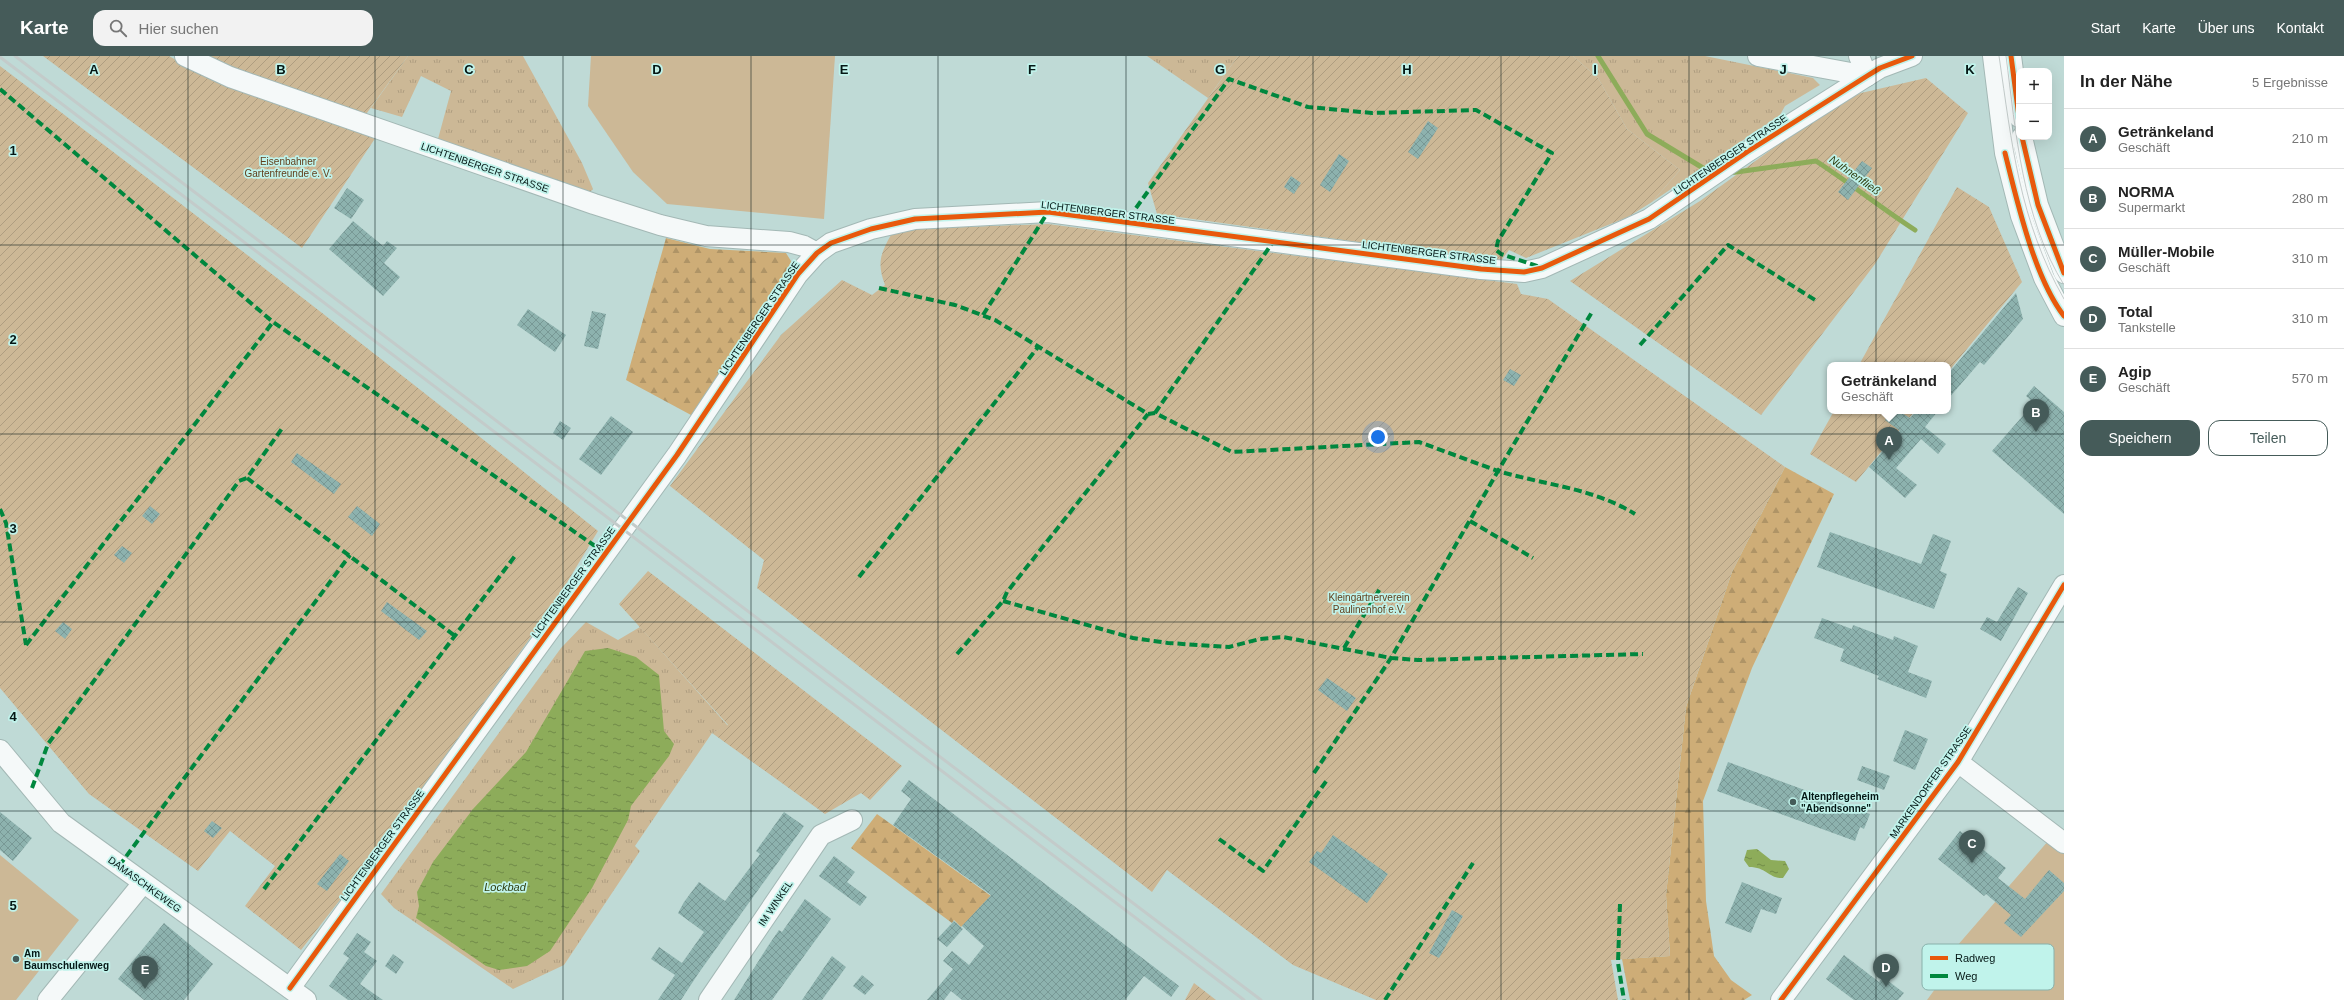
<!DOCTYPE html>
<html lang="de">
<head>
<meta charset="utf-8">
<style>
	:root { --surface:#fff; --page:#f2f2f2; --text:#222; --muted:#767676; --line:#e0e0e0; --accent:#455b59 }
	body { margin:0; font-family:Helvetica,sans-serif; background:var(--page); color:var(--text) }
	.controls { position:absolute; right:12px; top:12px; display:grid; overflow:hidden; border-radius:8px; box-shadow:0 4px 16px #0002 }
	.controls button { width:36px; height:36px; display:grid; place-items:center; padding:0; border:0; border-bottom:1px solid var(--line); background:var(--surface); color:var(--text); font:20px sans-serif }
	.you { position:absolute; left:1378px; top:381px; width:14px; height:14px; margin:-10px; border:3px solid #fff; border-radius:50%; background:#1a73e8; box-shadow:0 0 0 6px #1a73e833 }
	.badge { display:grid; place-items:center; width:26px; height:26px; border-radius:50%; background:var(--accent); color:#fff; font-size:13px; font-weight:700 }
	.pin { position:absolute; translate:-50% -33px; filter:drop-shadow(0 1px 2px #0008) }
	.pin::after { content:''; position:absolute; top:21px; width:14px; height:12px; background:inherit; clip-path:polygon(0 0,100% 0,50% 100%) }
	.popup { position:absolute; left:1827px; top:306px; width:124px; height:52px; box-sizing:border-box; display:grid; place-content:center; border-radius:8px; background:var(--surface); filter:drop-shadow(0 1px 3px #0005); font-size:13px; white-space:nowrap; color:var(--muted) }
	.popup b { font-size:15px; color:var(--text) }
	.popup::after { content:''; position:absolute; left:50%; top:100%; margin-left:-8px; border:8px solid transparent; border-top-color:var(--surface) }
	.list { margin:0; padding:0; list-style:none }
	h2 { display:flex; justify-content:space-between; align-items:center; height:52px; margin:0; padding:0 16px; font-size:17px }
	h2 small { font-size:13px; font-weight:400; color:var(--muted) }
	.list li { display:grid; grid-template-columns:26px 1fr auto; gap:12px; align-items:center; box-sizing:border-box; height:60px; padding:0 16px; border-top:1px solid var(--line) }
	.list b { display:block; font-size:15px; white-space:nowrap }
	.list p { margin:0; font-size:13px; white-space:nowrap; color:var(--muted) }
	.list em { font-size:13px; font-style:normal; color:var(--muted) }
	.actions { display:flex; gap:8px; padding:12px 16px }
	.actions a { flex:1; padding:9px 0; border:1px solid var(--accent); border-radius:12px; text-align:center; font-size:14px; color:var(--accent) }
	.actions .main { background:var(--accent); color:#fff }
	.icon { flex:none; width:22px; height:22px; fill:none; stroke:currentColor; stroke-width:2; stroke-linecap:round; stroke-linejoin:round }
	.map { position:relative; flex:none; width:2064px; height:944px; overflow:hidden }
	header { display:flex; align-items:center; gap:24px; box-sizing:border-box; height:56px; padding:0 20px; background:var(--accent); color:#fff }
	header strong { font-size:19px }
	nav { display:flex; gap:22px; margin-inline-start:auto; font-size:14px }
	.search { width:280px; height:36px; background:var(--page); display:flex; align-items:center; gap:10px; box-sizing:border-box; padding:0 14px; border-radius:12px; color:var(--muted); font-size:15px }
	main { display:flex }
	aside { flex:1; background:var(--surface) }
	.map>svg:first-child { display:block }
	.grass { fill:url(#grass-tufts) }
	.forest { fill:url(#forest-firs) }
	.garden { fill:url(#garden-furrows) }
	.pitch { fill:#ccb896 }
	.water { fill:url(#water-ripples) }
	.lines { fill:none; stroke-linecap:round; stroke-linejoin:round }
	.stream { stroke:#8dac5a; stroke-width:5 }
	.building { fill:url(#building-cross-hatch) }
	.minor-casing { stroke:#a3b8b5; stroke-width:22 }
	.minor { stroke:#f5f9f9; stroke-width:20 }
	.tram { stroke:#c3cbca; stroke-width:1 }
	.rail { stroke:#c3cbca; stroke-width:3 }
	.quiet { stroke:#00873e; stroke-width:4; stroke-dasharray:8 4; stroke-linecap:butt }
	.cycleway-casing { stroke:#c0f3eb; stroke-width:8 }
	.cycleway { stroke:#e8590c; stroke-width:5 }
	.grid { fill:none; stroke:#041715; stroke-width:1; stroke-opacity:0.55 }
	.poi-dot { fill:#455b59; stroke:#c0f3eb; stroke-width:1.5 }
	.labels { text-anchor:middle; stroke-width:3.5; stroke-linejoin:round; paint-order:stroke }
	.street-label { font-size:10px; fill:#041715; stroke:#c0f3eb }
	.park-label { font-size:10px; fill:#62401d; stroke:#c0f3eb }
	.poi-label { font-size:10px; font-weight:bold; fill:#041715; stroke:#c0f3eb; text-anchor:start }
	.water-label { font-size:11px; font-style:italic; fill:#2f3d10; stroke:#c0f3eb }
	.key { fill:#c0f3eb; stroke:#88b1ab; stroke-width:1 }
	.key-label { font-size:11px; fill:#041715 }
	.grid-label { font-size:13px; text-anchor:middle; font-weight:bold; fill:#041715; stroke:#c0f3eb; stroke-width:3.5; stroke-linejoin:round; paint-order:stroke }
</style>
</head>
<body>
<header>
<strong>Karte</strong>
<div class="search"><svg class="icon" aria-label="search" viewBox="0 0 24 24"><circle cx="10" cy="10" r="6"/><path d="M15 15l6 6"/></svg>Hier suchen</div>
<nav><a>Start</a><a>Karte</a><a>Über uns</a><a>Kontakt</a></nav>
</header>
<main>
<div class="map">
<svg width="2064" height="944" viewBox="0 0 2064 944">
	<defs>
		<pattern id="grass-tufts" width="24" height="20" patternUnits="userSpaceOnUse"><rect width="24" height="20" fill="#ccb896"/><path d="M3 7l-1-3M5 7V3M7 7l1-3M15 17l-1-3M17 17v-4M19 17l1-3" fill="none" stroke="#ae9d80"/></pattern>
		<pattern id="forest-firs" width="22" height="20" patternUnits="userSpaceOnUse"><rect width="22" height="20" fill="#cead77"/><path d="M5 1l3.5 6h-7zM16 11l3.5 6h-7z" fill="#af9466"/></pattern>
		<pattern id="garden-furrows" width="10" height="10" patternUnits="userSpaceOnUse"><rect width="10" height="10" fill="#ccb896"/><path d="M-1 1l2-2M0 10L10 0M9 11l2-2" fill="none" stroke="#ae9d80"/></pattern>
		<pattern id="water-ripples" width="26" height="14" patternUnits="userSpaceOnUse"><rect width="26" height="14" fill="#8dac5a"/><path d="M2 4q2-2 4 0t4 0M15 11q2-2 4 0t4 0" fill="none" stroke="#718b49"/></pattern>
		<pattern id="building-cross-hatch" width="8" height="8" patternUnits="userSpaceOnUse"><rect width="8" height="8" fill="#8db2ae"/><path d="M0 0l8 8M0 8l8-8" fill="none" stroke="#789895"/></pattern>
	</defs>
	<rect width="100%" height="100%" fill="#bfdad6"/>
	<g class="grass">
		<path d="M408,0H523L582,107L593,133L587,139L438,83L451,35L421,20L402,61L371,52Z"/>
		<path d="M1147,0H1238L1208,42Z"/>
		<path d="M1573,0H1705L1813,22L1820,29L1785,50L1780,59L1652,146L1680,114L1627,73L1598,22Z"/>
		<path d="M586,566L618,584L640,571L728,670L712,677L635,790L640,795L564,909L513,933L394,852L381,838L561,592Z"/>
	</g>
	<g class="forest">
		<path d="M666,182L710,193L786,197L791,205L789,215L691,359L626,324Z"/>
		<path d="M1785,411L1834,438L1752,612L1703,745L1706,845L1714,900L1731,924L1752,939L1744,944H1630L1622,903L1670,900L1666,839L1686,651L1732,516Z"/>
		<path d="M877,758L991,840L961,871L954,864L952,867L851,792Z"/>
	</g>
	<g class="garden">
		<path d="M43,0H169L204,20L376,81L302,192Z"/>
		<path d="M209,0H408L364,61L249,19Z"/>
		<path d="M1238,0H1573L1598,22L1627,73L1680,114L1652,146L1628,161L1526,202L1509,194L1500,206L1157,158L1148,127Z"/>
		<path d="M0,10C201,162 401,317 598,475L551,553L361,817L301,894L245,850L275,810L230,775L198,815L89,738L0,632Z"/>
		<path d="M1926,22L1968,57L1875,208L1761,359L1570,225L1700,145L1826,54L1861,37Z"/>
		<path d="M1957,131L1989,151L2022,226L1948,316V309H1859Z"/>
		<path d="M1048,168L1517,228L1521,238L1548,243L1785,411L1732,516L1686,651L1666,839L1670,900L1611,904L1618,944H1376L1293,909L1167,814L1152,836L757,532L764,504L670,430L781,279L842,224L872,239L885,229C877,208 880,198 891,179L912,173Z"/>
		<path d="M1834,355H1915L1856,426L1810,398Z"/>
		<path d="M648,515L902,710L870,744L861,737L825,758L712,677L728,669L619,548Z"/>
		<path d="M1194,927L1216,944H1185Z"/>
	</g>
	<g class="pitch">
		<path d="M591,0H835L824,163L667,148L633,116L588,50Z"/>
		<path d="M2049,784L2064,796V944H1927L1941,925L1937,913Z"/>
		<path d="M0,799L79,864L16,944H0Z"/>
	</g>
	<g class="water">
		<path d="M608,592L636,601L659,619L664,675L674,688L669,700L631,750L628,764L592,832L550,895L527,910L499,914L486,910L416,862L419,850L417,836L433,806L473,753L526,696L585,595Z"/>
		<path d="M1757,793L1771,804L1785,805L1789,813L1783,822C1769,823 1767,811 1749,811L1744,804L1747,794Z"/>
	</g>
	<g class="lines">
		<g class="stream">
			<path d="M1598,0L1647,78L1703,112"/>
			<path d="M1729,117L1816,105C1850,127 1881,152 1915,174"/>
		</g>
	</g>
	<g class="building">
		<path d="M1428,65L1438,72L1418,103L1408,96Z"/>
		<path d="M1339,98L1349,105L1330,136L1320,129Z"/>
		<path d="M1862,105L1872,112L1848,144L1838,136Z"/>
		<path d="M1291,120L1301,127L1294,138L1284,131Z"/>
		<path d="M347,132L364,144L351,163L334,152Z"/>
		<path d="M353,165L383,190L387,185L397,192L384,207L400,221L383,240L329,193Z"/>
		<path d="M2016,237L2023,263L1984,309L1980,306L1948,343V318Z"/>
		<path d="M528,253L566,279L555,296L517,269Z"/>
		<path d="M592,255L606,258L598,293L584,290Z"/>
		<path d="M1510,313L1521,319L1514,330L1503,324Z"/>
		<path d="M2034,330L2064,356V458L1992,395L2034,347L2026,340Z"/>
		<path d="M1891,355H1899L1910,362L1917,355H1938L1925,371L1946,388L1938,398L1921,383L1896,412L1917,429L1905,442L1869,411L1900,375L1885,364Z"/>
		<path d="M611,360L633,376L601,419L579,403Z"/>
		<path d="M560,365L571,372L563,384L553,377Z"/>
		<path d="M297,397L341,428L334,438L291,406Z"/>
		<path d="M150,450L160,458L152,468L142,460Z"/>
		<path d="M357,450L380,468L372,480L348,461Z"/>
		<path d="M1830,476L1921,508L1933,478L1951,485L1940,515L1947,518L1934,553L1817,511Z"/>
		<path d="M122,490L132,497L124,507L114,499Z"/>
		<path d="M2018,531L2028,537L2001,585L1980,573L1987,561L1997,566Z"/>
		<path d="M387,546L427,575L419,584L381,555Z"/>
		<path d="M1822,562L1852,573L1853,569L1893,584L1894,580L1918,590L1908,616L1932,625L1926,642L1877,623L1879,620L1840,605L1844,593L1814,582Z"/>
		<path d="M63,566L72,573L65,583L55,575Z"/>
		<path d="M1327,622L1356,642L1347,655L1318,634Z"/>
		<path d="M1905,674L1928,683L1915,714L1893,705Z"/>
		<path d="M1728,706L1870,758L1864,773L1860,771L1855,785L1717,735Z"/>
		<path d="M1862,710L1890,720L1884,734L1857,724Z"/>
		<path d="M909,724L1179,930L1171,941L1144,920L1125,944H962L951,935L944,944H927L953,913L943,905L952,895L969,909L984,890L962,870L991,839L893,769L911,743L901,735Z"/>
		<path d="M0,756L32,782L13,805L0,794Z"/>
		<path d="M784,756L804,770L698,918L681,944H658L675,919L651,903L659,891L682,907L704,876L678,857L684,846L699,826L725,845L760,798L756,795Z"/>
		<path d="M212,765L222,772L213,782L204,775Z"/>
		<path d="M1960,775L2006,812L1998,822L2025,843L2049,814L2064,827V835L2021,881L2004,867L2011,859L1986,838L1984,840L1938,803Z"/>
		<path d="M1333,779L1388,818L1367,847L1309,806L1317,795L1321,797Z"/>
		<path d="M340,798L349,805L327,835L317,828Z"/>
		<path d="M834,800L855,816L847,826L867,841L860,850L819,820Z"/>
		<path d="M1742,826L1782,842L1776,858L1761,853L1751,877L1725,867Z"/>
		<path d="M805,843L831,863L772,944H734L768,890L779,874L782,876Z"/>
		<path d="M1452,854L1463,860L1439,902L1429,897Z"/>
		<path d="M954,865L963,873L947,891L937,883Z"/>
		<path d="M164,867L213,908L184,944H144L118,923Z"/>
		<path d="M357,877L371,886L364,896L377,905L360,928L383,944H348L329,930L349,902L343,898Z"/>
		<path d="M393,898L404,906L396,918L385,910Z"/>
		<path d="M1844,899L1879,926L1883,921L1904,937L1898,944H1854L1826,923Z"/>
		<path d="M832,900L846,911L822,944H802Z"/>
		<path d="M862,919L874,929L865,939L853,930Z"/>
	</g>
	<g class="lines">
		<defs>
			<g id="minor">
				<path d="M185,0L230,21L594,148L660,169L706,180L789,186L804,190L817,197"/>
				<path d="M1758,0L1867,20"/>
				<path d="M1859,0L1867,20"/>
				<path d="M1993,0L2005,97L2021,160L2044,222L2064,260"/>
				<path d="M2011,0L2019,61"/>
				<path d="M2022,81L2038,149L2064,217"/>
				<path d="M0,694L61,767L306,944"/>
				<path d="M1958,706L2064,787"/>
				<path d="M290,932L677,399L798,218L817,197L831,187L871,173L915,163L1048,156L1481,213L1524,216L1542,212L1649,163L1747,96L1867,20L1880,12L1912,0"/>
				<path d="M48,944L143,827"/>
				<path d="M709,944L821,779L852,764"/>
				<path d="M1781,944L1958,706L2064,529"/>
			</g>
		</defs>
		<use href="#minor" class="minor-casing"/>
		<use href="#minor" class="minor"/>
		<g class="tram">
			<path d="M1999,0C2012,88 2019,164 2064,243"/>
			<path d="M2006,0C2016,77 2022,161 2064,229"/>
		</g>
		<g class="rail">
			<path d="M15,0L1261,944"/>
			<path d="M0,1L1244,944"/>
		</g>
		<g class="quiet">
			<path d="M0,33L273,266L605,497"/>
			<path d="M1136,152L1229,23L1308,51L1372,57L1476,54L1552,97L1498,185L1496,194L1501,198L1540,211"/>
			<path d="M879,232L955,249L995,264L1148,358L1155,357L1232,396L1419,386L1498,415L1592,256"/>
			<path d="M983,259L1048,156"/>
			<path d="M1640,289L1728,189L1815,244"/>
			<path d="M1155,357L1273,186"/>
			<path d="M247,422L455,580"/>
			<path d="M0,453L6,467L26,589"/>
			<path d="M1470,465L1533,502"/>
			<path d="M859,521L1038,291"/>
			<path d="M1003,545L1133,582L1168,587L1229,591L1260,583L1283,581L1391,602L1418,604L1643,598"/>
			<path d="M26,589L273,266"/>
			<path d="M1344,592L1381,531"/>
			<path d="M957,598L1003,545L1007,536L1148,358"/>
			<path d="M1314,717L1391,602L1498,415C1545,429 1593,432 1635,458"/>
			<path d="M32,732L48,688L239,425L247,422L283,371"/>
			<path d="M1219,783L1263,815L1327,724"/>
			<path d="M119,810L350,499"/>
			<path d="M264,833L515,500"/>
			<path d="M1620,848L1618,907L1624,944"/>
			<path d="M1385,944L1473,807"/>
		</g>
		<defs>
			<g id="cycleway">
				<path d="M2011,0L2019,61"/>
				<path d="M2022,81L2038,149L2064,217"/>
				<path d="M2005,97C2017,145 2034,221 2064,260"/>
				<path d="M290,932L677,399L798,218L817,197L831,187L871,173L915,163L1048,156L1481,213L1524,216L1542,212L1649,163L1747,96L1867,20L1880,12L1912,0"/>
				<path d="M1781,944L1958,706L2064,529"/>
			</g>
		</defs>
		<use href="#cycleway" class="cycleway-casing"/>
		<use href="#cycleway" class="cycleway"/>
	</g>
	<path class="grid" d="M188,0V944M375,0V944M563,0V944M751,0V944M938,0V944M1126,0V944M1313,0V944M1501,0V944M1689,0V944M1876,0V944M0,189H2064M0,378H2064M0,566H2064M0,755H2064"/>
	<g class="poi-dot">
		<circle cx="1793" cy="746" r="4"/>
		<circle cx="16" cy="903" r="4"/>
	</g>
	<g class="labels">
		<g class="street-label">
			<text transform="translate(1730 98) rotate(-34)" y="4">LICHTENBERGER STRASSE</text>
			<text transform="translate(485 111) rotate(19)" y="4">LICHTENBERGER STRASSE</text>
			<text transform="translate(1108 156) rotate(7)" y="4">LICHTENBERGER STRASSE</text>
			<text transform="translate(1429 196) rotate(7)" y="4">LICHTENBERGER STRASSE</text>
			<text transform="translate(759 262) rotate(-56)" y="4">LICHTENBERGER STRASSE</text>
			<text transform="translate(573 526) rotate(-54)" y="4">LICHTENBERGER STRASSE</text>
			<text transform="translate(1930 726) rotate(-55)" y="4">MARKENDORFER STRASSE</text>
			<text transform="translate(382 789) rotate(-54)" y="4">LICHTENBERGER STRASSE</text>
			<text transform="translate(145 828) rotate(36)" y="4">DAMASCHKEWEG</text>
			<text transform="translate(775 847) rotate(-56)" y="4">IM WINKEL</text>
		</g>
		<g class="park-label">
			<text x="288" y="109">Eisenbahner<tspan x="288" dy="12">Gartenfreunde e. V.</tspan></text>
			<text x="1369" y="545">Kleingärtnerverein<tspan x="1369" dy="12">Paulinenhof e.V.</tspan></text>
		</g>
		<g class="poi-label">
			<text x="1801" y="744">Altenpflegeheim<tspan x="1801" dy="12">"Abendsonne"</tspan></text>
			<text x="24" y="901">Am<tspan x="24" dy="12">Baumschulenweg</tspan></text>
		</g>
		<g class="water-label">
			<text transform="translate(1855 119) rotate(35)" y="4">Nuhnenfließ</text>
			<text x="505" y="835">Lockbad</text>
		</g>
	</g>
	<rect x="1922" y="888" width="132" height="46" rx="6" class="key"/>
	<rect x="1930" y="900" width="18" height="4" fill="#e8590c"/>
	<rect x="1930" y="918" width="18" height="4" fill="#00873e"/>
	<g class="key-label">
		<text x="1955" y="906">Radweg</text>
		<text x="1955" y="924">Weg</text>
	</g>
	<g class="grid-label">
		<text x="94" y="18">A</text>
		<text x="281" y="18">B</text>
		<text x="469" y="18">C</text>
		<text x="657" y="18">D</text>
		<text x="844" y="18">E</text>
		<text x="1032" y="18">F</text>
		<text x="1220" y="18">G</text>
		<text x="1407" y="18">H</text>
		<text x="1595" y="18">I</text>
		<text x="1783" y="18">J</text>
		<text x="1970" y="18">K</text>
		<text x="13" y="99">1</text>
		<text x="13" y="288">2</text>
		<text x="13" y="477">3</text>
		<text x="13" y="665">4</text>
		<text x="13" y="854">5</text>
	</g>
</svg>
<div class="controls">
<button>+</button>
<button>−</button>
</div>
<div class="you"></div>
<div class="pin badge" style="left:1889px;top:404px">A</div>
<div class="popup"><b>Getränkeland</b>Geschäft</div>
<div class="pin badge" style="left:2036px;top:376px">B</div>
<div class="pin badge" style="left:1972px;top:807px">C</div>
<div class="pin badge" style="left:1886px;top:931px">D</div>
<div class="pin badge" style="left:145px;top:933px">E</div>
</div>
<aside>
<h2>In der Nähe<small>5 Ergebnisse</small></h2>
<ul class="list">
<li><span class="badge">A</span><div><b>Getränkeland</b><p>Geschäft</p></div><em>210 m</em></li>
<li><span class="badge">B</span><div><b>NORMA</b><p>Supermarkt</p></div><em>280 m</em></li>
<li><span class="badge">C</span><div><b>Müller-Mobile</b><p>Geschäft</p></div><em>310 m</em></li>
<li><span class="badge">D</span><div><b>Total</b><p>Tankstelle</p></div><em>310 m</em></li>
<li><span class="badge">E</span><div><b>Agip</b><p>Geschäft</p></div><em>570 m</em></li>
</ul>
<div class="actions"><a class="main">Speichern</a><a>Teilen</a></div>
</aside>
</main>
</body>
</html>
